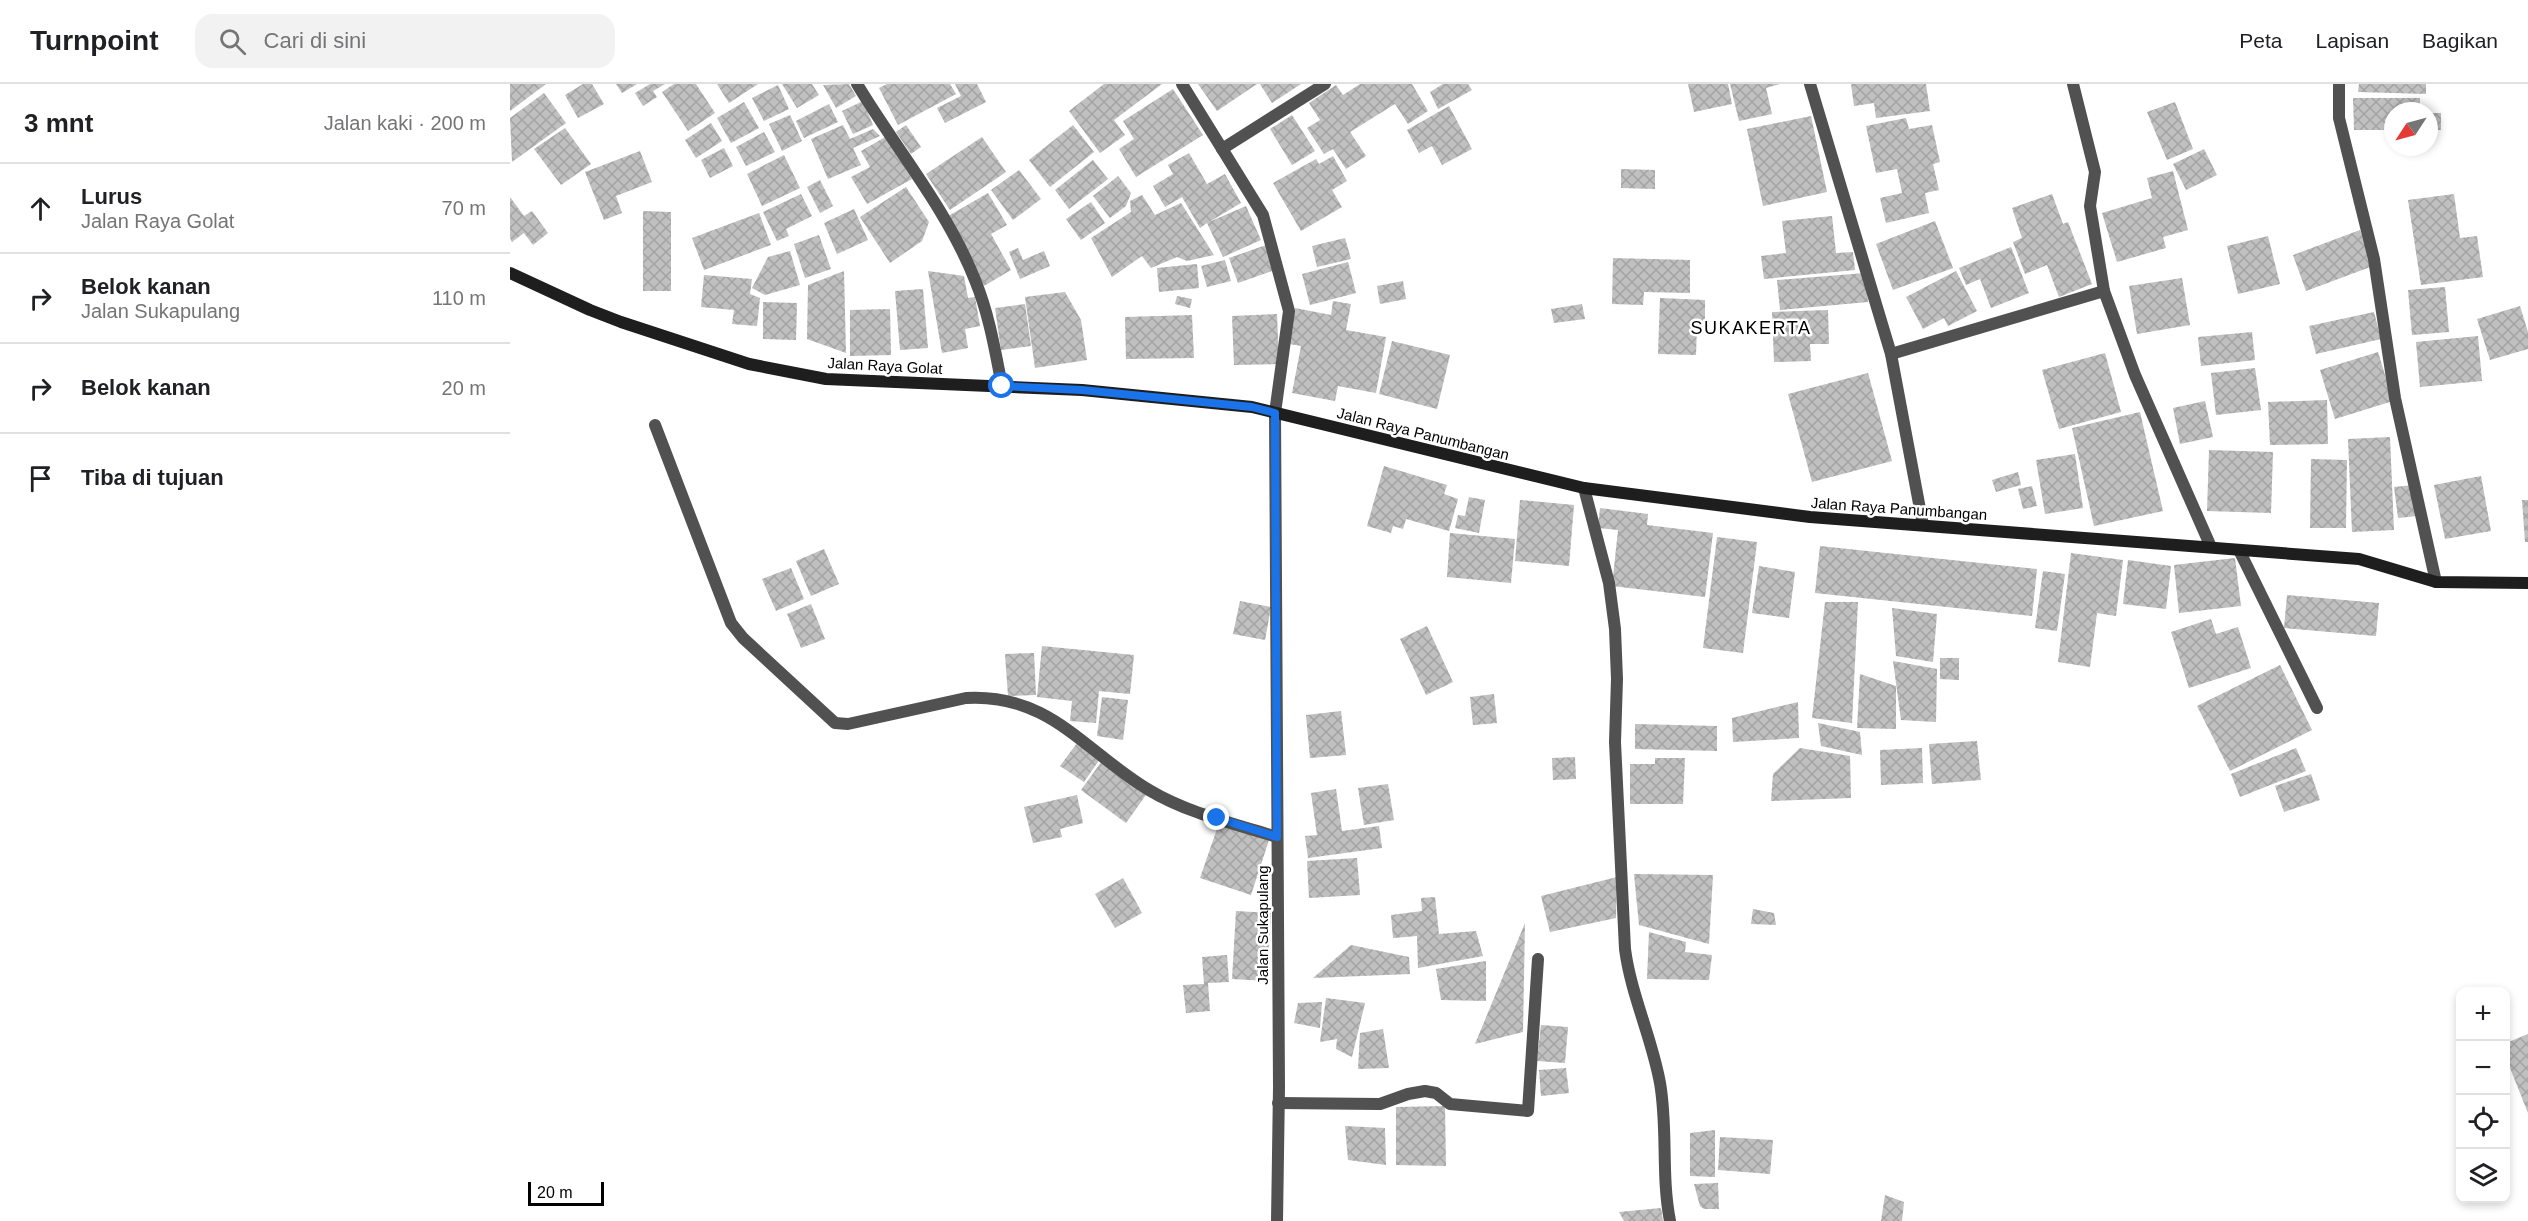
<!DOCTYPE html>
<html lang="id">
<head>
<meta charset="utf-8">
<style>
	:root { --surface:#fff; --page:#f2f2f2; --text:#202124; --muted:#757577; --line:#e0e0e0 }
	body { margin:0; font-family:Helvetica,sans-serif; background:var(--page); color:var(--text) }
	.controls { position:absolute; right:18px; bottom:18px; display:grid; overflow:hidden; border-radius:12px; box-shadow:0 3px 9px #0003 }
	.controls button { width:54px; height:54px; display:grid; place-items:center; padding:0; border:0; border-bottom:2px solid var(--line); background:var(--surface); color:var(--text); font:30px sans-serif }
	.compass { position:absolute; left:1874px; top:18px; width:54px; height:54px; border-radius:50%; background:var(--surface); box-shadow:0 3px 9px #0003; rotate:234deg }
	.scale { position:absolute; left:18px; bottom:15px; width:76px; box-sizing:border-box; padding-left:6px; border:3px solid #000; border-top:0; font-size:16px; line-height:21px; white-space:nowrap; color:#000; -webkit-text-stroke:4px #fff; paint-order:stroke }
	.stop { position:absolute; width:18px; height:18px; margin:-14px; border:4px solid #1a73e8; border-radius:50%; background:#fff }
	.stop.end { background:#1a73e8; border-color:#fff; box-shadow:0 2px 6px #0008 }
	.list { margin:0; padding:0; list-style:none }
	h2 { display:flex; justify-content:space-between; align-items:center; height:78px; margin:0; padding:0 24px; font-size:26px }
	h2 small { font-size:20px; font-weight:400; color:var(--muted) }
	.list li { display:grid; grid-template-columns:39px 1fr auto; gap:18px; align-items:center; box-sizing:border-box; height:90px; padding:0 24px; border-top:2px solid var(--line) }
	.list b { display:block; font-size:22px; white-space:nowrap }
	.list p { margin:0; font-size:20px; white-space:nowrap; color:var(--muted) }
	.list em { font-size:20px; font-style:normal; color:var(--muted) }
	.icon { flex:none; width:33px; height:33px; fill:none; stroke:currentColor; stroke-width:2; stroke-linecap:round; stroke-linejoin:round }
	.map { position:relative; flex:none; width:2018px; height:1137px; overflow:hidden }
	header { display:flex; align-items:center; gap:36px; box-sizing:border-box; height:84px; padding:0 30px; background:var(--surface); border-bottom:2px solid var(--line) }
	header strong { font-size:28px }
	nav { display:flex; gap:33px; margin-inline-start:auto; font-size:21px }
	.search { width:420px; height:54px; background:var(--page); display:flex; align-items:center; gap:15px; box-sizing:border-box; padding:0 21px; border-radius:18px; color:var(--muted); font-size:22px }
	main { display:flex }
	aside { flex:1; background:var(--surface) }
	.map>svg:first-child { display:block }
	.building { fill:url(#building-cross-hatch) }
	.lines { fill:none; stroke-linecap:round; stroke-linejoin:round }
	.street { stroke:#515151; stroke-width:12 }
	.secondary { stroke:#1e1e1e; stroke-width:12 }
	.route { stroke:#1a73e8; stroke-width:8 }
	.labels { text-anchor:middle; stroke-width:5; stroke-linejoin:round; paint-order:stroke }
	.street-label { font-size:15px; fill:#000; stroke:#fff }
	.quarter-label { font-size:18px; letter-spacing:1.5px; fill:#000; stroke:#fff }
</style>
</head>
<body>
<header>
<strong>Turnpoint</strong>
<div class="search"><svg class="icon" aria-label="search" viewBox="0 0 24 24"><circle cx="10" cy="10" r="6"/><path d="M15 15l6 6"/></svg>Cari di sini</div>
<nav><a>Peta</a><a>Lapisan</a><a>Bagikan</a></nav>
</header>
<main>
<aside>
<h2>3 mnt<small>Jalan kaki · 200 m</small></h2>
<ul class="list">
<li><svg class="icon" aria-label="ahead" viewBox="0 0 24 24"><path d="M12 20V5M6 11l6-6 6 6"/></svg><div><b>Lurus</b><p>Jalan Raya Golat</p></div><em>70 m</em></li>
<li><svg class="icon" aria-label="right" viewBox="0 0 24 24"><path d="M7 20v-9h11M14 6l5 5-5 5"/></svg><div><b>Belok kanan</b><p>Jalan Sukapulang</p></div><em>110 m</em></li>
<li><svg class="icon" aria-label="right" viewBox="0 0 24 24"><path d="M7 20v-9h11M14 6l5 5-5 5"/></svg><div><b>Belok kanan</b></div><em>20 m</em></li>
<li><svg class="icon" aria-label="arrive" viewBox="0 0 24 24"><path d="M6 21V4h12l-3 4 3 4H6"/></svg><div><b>Tiba di tujuan</b></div></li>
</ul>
</aside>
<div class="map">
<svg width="2018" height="1137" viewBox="0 0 2018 1137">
	<defs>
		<pattern id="building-cross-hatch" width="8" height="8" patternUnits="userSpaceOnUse" patternTransform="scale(1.5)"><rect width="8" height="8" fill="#c0c0c0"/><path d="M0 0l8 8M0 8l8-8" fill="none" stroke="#a3a3a3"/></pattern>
	</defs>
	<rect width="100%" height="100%" fill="#fff"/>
	<g class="building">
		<path d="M0,0H36L0,27Z"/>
		<path d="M73,0H82L94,20L68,34L55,11Z"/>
		<path d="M106,0H127L112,9Z"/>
		<path d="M140,0H155L143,7L147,13L133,22L125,9Z"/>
		<path d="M164,0H186L205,29L178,47L152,8Z"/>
		<path d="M207,0H248L219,19Z"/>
		<path d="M272,0H302L309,11L287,24Z"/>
		<path d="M339,0L346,12L326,24L313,1Z"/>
		<path d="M377,0H440L446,10L388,41L369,4Z"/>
		<path d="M445,0H467L476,18L435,39L427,24L451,12Z"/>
		<path d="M594,0H652L604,36L615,51L590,69L559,27Z"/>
		<path d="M688,0H747L707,27Z"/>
		<path d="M750,0H791L762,19Z"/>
		<path d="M850,0H902L918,27L898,40L885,20L840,48L856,72L836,85L823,65L814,70L797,44L810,36L799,19L826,1L833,11Z"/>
		<path d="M933,0H958L962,6L928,25L920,8Z"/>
		<path d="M1178,0H1218L1222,20L1184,28Z"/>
		<path d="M1220,0H1270L1256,4L1262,30L1229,37Z"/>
		<path d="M1341,0H1416L1420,27L1366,34L1364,19L1344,22Z"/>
		<path d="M1849,0H1916V10L1848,8Z"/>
		<path d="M268,1L279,25L254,37L242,14Z"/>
		<path d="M663,5L693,51L626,93L609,65L624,55L613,37Z"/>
		<path d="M34,9L56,39L2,78L0,34Z"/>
		<path d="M1843,14H1910V27H1883V46H1844Z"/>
		<path d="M353,17L363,41L343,50L332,27Z"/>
		<path d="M234,18L249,44L221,59L207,34Z"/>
		<path d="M1665,18L1683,65L1657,76L1637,28Z"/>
		<path d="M319,20L328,38L294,54L286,37Z"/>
		<path d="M939,22L962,65L932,81L922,62L909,69L897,46Z"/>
		<rect x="1919" y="29" width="12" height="17"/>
		<path d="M280,31L292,57L272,67L259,40Z"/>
		<path d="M782,31L805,67L782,81L760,45Z"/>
		<path d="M1301,32L1317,108L1253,122L1237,45Z"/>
		<path d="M1396,34L1399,45L1422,41L1430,78L1423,80L1429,106L1415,109L1419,129L1376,139L1370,114L1392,109L1387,85L1366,89L1356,42Z"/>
		<path d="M201,39L212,57L186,74L175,56Z"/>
		<path d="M333,41L340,55L363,45L370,52L343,64L351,81L318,95L301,55Z"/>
		<path d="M396,41L411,63L401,70L386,48Z"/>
		<path d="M563,41L584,68L540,103L519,76Z"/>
		<path d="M55,44L81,80L51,101L24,65Z"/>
		<path d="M254,48L265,68L236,82L226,63Z"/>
		<path d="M377,52L402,95L357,120L341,93L360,83L351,67Z"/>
		<path d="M472,53L496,88L440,126L416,90Z"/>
		<path d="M214,64L223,82L200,94L191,76Z"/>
		<path d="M1694,65L1707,91L1676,106L1663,80Z"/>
		<path d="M130,67L142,98L106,112L112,129L94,136L75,88Z"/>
		<path d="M679,69L697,100L715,90L731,119L699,138L736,122L751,156L713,173L697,139L690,144L672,113L655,123L643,102L663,90L658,81Z"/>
		<path d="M274,71L290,104L252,122L237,90Z"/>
		<path d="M823,72L837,97L822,106L832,123L791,147L763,99L806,75L809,80Z"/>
		<path d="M583,76L598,95L559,125L545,106Z"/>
		<path d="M1111,85L1145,86V105L1111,104Z"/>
		<path d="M509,86L531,115L503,136L481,106Z"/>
		<path d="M1663,87L1678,146L1653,153L1656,164L1607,178L1592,129L1642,114L1637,94Z"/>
		<path d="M608,92L621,109L616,122L600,134L583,112Z"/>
		<path d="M310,96L323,122L310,129L297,103Z"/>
		<path d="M396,103L419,138L412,157L380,179L350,133Z"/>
		<path d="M478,109L497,141L481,150L501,186L474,202L435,134Z"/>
		<path d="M291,110L302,132L276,145L279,152L267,157L253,128Z"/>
		<path d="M1542,110L1553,140L1558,138L1582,200L1549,213L1537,181L1515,190L1503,158L1512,154L1502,124Z"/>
		<path d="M1944,110L1950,154L1967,152L1973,193L1911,201L1898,116Z"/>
		<path d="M632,111L645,131L671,119L704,171L677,177L667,173L641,184L632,172L602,193L581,154L621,128L620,117Z"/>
		<path d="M0,113L14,132L22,127L38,149L23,161L14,149L2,158L0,154Z"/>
		<path d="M581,118L595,139L571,156L556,135Z"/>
		<path d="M344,125L358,156L327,170L314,139Z"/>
		<path d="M133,127L161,128V207H133Z"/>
		<path d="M249,129L261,161L194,186L182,154Z"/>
		<path d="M1322,132L1326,169L1343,168L1345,186L1254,195L1251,172L1276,169L1272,137Z"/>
		<path d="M1425,137L1443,184L1383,206L1366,160Z"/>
		<path d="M1850,146L1863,182L1796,207L1783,171Z"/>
		<path d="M309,151L321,185L295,194L284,160Z"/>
		<path d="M1758,152L1770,200L1728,210L1717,162Z"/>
		<path d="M835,154L841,175L807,183L802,162Z"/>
		<path d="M756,161L765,186L728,199L719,174Z"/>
		<path d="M1501,163L1519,209L1481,224L1470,195L1456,201L1449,184Z"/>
		<path d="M508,164L513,176L534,167L540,182L510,195L499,168Z"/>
		<path d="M280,167L290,201L255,211L242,204L258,173Z"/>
		<path d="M1103,174L1180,176V209L1134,208L1133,221L1102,220Z"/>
		<path d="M715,176L721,197L697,203L691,182Z"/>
		<path d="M838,178L846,209L800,221L792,190Z"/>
		<path d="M687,180L689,204L649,208L647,184Z"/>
		<path d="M334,187L336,269L297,255L298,201Z"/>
		<path d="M418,187L454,192L458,214L465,213L470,242L455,245L458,264L432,269Z"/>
		<path d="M1446,187L1467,227L1438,242L1434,234L1413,245L1396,213Z"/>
		<path d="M1355,189L1358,218L1270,226L1267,196Z"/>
		<path d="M194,191L242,195L240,210L250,214L247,242L222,240L224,226L191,223Z"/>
		<path d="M1672,194L1680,241L1627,250L1619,202Z"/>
		<path d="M893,197L896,215L870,220L867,202Z"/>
		<path d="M1935,203L1939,248L1902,251L1898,206Z"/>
		<path d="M413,205L418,264L390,266L385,207Z"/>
		<path d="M555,208L571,236L577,276L525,284L515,213Z"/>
		<path d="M667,212L682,215L680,224L665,220Z"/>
		<path d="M1150,214L1195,216V243H1187L1186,271L1148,270Z"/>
		<path d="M823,217L841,220L836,246L876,253L866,309L828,302L825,317L782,309L791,262L779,260L785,224L821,231Z"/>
		<path d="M253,218L287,219L286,256L253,255Z"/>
		<path d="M515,220L521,262L491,266L485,224Z"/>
		<path d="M1072,220L1075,235L1044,239L1041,225Z"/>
		<path d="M2010,222L2018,248V265L1980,276L1967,235Z"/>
		<path d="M380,225L381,271L340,272V226Z"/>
		<path d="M1318,226L1319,260H1300L1301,277L1264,278L1262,228Z"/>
		<path d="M1864,228L1871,255L1806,270L1799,242Z"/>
		<path d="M767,230L769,280L724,281L722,232Z"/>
		<path d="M682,231L684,274L616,275L615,233Z"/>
		<path d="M1742,248L1745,276L1691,282L1688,253Z"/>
		<path d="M1968,252L1972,297L1910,303L1906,258Z"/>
		<path d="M882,257L940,271L927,325L869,310Z"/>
		<path d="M1868,268L1883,317L1825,335L1810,286Z"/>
		<path d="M1595,269L1611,328L1549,345L1532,286Z"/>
		<path d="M1745,284L1751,326L1706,331L1701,289Z"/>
		<path d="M1358,289L1382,377L1302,398L1278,310Z"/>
		<path d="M1817,316L1818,360L1760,361L1758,318Z"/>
		<path d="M1695,317L1703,353L1670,360L1663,324Z"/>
		<path d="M1630,328L1653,427L1584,442L1562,344Z"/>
		<path d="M1880,353L1884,446L1842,448L1838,355Z"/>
		<path d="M1699,366L1763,368L1761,429L1697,427Z"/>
		<path d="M1565,370L1573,424L1535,430L1526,376Z"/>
		<path d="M1801,375L1837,376L1836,444H1800Z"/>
		<path d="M874,382L937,401L934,410L948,415L939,447L896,435L893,445L883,442L881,449L857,442Z"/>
		<path d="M1508,388L1511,401L1486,408L1482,396Z"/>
		<path d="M1971,392L1981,447L1935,455L1924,401Z"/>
		<path d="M1903,401L1907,432L1888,434L1884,403Z"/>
		<path d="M1522,402L1527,422L1513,425L1508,405Z"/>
		<path d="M959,413L975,416L969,449L945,444L948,431L955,432Z"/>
		<path d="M1010,416L1064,421L1059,482L1005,477Z"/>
		<path d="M2012,416H2018V458H2015Z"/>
		<path d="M1090,424L1138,430L1137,441L1203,449L1195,513L1102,502L1108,446L1088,444Z"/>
		<path d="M940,449L1005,455L1001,499L937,493Z"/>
		<path d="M1207,453L1247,458L1233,569L1193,564Z"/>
		<path d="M1310,462L1527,485L1522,532L1305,509Z"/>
		<path d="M314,465L329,500L301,512L286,477Z"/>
		<path d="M1561,469L1613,476L1606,532L1587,529L1580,583L1548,578Z"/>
		<path d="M1725,474L1731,522L1669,529L1664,481Z"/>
		<path d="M1618,476L1661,482L1656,525L1613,520Z"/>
		<path d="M1249,482L1285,488L1279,534L1242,529Z"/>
		<path d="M281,484L294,515L266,527L252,495Z"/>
		<path d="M1533,487L1555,490L1547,547L1525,544Z"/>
		<path d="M1777,511L1869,519L1866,552L1774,544Z"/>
		<path d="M730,517L761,523L755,556L723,550Z"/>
		<path d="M1315,518H1348L1342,639L1302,634Z"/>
		<path d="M301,520L315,555L291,564L277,530Z"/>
		<path d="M1382,524L1427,530L1423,578L1386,572Z"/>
		<path d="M1701,535L1706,550L1728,543L1741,584L1679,604L1661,548Z"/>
		<path d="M917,542L943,598L916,611L890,555Z"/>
		<path d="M532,562L624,571L620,610L589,607L586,639L560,637L562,617L527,613Z"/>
		<path d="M524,569L526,611L498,612L495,570Z"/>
		<path d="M1430,574H1449V596L1430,595Z"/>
		<path d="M1383,577L1427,585L1426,638L1391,636Z"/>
		<path d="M1770,581L1802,646L1720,687L1687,622Z"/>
		<path d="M1350,590L1386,602V645L1347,644Z"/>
		<path d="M984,610L987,639L963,641L960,613Z"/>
		<path d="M592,613L618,616L613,656L587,652Z"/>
		<path d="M1288,618L1289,654L1223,658L1222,634Z"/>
		<path d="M831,627L836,671L800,674L796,631Z"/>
		<path d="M1308,639L1350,648L1352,671L1311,662Z"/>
		<path d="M1125,640L1207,642V667L1125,665Z"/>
		<path d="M1467,657L1471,696L1422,700L1419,660Z"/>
		<path d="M567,659L590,675L574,698L550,682Z"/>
		<path d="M1290,664L1340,672L1341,714L1261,717L1263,690Z"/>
		<path d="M1412,664L1413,699L1371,701L1370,666Z"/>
		<path d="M1786,664L1796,687L1730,713L1721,690Z"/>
		<path d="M1065,673L1066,695L1043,696L1042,674Z"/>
		<path d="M1145,674H1175L1173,720H1120V680H1145Z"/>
		<path d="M592,677L636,711L616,739L571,706Z"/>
		<path d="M1801,690L1810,716L1774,728L1765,702Z"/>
		<path d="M878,700L884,736L854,741L848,704Z"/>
		<path d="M826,705L832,747L869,742L872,764L798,774L795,752L807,751L801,709Z"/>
		<path d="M567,711L573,739L550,745L552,753L523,759L514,723Z"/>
		<path d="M709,739L759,756L741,811L690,794Z"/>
		<path d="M847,774L850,811L799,814L797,777Z"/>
		<path d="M1124,790L1203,791L1199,860L1129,841Z"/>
		<path d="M1107,793L1106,834L1040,848L1031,812Z"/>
		<path d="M613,794L632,829L605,844L585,810Z"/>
		<path d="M925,813L929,850L966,847L973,872L908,884L907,852L883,854L881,831L912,827L911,814Z"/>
		<path d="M1243,825L1264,829L1266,841L1241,840Z"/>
		<path d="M726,827L761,829L757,897L722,895Z"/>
		<path d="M1015,839L1013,948L965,960Z"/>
		<path d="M1139,848L1176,858L1175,868L1202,871L1199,896L1137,895Z"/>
		<path d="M841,861L899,873L900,890L803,894Z"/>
		<path d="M717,871L719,898L698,899L700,927L676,929L673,901L694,900L692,873Z"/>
		<path d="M976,877V917L931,916L926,885Z"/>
		<path d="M816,914L855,919L842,973L826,965L827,955L810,958Z"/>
		<path d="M812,918L810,944L784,939L788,919Z"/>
		<path d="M1031,941L1058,943L1055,979L1027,977Z"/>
		<path d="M873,945L879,984L848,985L850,949Z"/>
		<path d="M2018,950V1029L1996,974V959Z"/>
		<path d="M1056,984L1059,1009L1031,1012L1029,986Z"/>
		<path d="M935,1022L936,1082L886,1081V1023Z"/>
		<path d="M835,1042L875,1044L876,1081L838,1076Z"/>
		<path d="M1205,1046V1093L1180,1092V1049Z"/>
		<path d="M1210,1053L1263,1056L1260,1090L1208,1086Z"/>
		<path d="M1208,1099L1209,1125H1194L1190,1122L1184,1100Z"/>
		<path d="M1375,1111L1394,1118L1392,1137H1371Z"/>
		<path d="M1151,1124L1153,1137H1114L1109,1128Z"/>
	</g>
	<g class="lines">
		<g class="street">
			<path d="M347,0C386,65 437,125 465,196C479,230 485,266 492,302"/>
			<path d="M672,0L753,131L779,227L765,329L769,1003L767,1137"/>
			<path d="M1300,0L1381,270L1413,441"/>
			<path d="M1563,0L1585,88L1580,122L1594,207L1625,291L1701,463"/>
			<path d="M1829,0V34L1864,175L1885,314L1926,498"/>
			<path d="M712,65L815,0"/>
			<path d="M1381,270L1594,207"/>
			<path d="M145,341L221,539L233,554L325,639L338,640L456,614C540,609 575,668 639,706C677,729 725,740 767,753"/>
			<path d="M1074,404L1099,499L1105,545L1107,595L1105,658L1115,865C1121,911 1142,954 1150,999C1158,1045 1151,1091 1160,1137"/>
			<path d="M1729,466L1807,624"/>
			<path d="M768,1019L870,1020L898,1010L915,1007L926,1009L940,1020L1018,1027L1028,875"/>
		</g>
		<path class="secondary" d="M0,189L80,226L111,238L239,280L316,295L572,306L742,323L1074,404L1300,433L1849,475L1926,498L2018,499"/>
	</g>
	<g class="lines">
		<path class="route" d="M492,302L572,306L742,323L765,329L767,753L707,734"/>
	</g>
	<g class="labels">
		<g class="street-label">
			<text transform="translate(375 282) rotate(3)" y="5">Jalan Raya Golat</text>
			<text transform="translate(913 350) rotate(14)" y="5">Jalan Raya Panumbangan</text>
			<text transform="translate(1389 425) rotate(4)" y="5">Jalan Raya Panumbangan</text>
			<text transform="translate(753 841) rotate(-90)" y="5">Jalan Sukapulang</text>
		</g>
		<g class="quarter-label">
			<text x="1241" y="250">SUKAKERTA</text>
		</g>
	</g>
</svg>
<div class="controls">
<button>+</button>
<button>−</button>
<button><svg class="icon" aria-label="locate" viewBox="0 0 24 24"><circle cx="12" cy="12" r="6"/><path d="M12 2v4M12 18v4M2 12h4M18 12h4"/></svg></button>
<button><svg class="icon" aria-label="layers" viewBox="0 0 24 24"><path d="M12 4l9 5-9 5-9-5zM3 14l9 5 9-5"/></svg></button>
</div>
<svg class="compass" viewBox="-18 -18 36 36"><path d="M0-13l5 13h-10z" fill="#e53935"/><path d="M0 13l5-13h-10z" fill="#757577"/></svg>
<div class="scale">20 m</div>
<div class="stop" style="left:492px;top:302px"></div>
<div class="stop end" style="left:707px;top:734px"></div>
</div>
</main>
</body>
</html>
